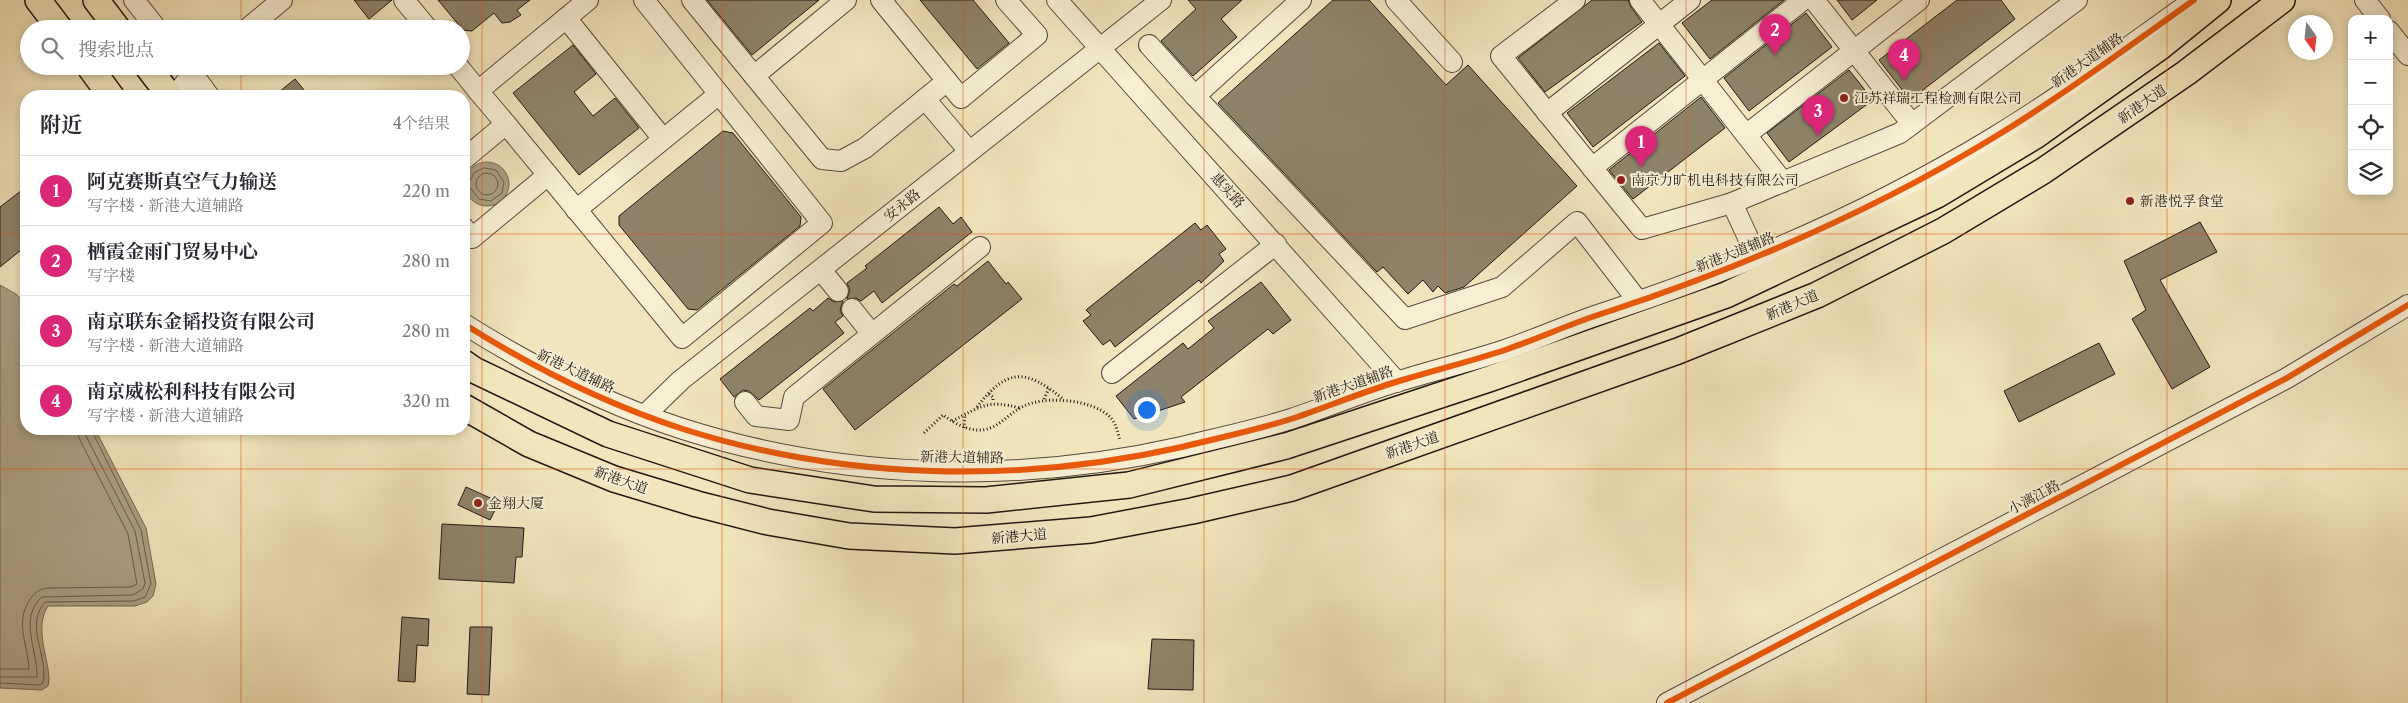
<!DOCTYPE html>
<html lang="zh">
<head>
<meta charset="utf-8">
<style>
	:root { --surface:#fff; --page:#f7f7f7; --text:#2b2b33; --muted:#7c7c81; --line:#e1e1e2; --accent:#db2777 }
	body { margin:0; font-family:"Libre Caslon Text","Noto Serif SC",serif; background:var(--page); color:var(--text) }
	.controls { position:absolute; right:15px; top:15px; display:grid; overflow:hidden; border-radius:10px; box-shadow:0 2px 8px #0003 }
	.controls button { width:45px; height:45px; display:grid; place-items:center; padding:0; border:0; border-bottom:1px solid var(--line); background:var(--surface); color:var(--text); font:25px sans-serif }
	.compass { position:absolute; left:2288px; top:15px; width:45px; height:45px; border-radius:50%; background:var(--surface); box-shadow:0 2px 8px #0003; rotate:165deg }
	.you { position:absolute; left:1146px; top:409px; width:18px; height:18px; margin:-12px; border:4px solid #fff; border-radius:50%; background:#1a73e8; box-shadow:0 0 0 8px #1a73e833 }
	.badge { display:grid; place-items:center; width:32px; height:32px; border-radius:50%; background:var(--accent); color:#fff; font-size:16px; font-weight:700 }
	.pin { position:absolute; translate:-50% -41px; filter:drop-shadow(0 1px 2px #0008) }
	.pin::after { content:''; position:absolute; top:26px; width:18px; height:15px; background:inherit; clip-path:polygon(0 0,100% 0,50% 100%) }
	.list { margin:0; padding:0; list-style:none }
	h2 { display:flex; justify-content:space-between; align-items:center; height:65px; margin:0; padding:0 20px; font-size:21px }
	h2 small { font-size:16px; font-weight:400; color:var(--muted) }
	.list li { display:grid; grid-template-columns:32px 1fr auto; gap:15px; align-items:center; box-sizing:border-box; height:70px; padding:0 20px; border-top:1px solid var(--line) }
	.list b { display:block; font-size:19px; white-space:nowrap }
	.list p { margin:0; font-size:16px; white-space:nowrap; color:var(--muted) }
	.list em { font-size:16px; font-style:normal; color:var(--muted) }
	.icon { flex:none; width:28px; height:28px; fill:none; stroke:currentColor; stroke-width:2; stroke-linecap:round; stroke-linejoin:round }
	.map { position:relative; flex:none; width:2408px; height:703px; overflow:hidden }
	.search { position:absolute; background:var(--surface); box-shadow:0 2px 8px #0003; left:20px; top:20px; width:450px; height:55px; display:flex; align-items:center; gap:12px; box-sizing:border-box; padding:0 18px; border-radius:28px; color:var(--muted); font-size:19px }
	.panel { position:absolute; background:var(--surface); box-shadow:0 2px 8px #0003; left:20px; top:90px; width:450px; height:345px; border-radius:20px }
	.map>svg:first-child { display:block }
	.water { fill:#ab9f82; stroke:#746955 }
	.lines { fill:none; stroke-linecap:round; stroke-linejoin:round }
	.shore { stroke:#665c4a; stroke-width:1 }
	.building { fill:#8e836a; stroke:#221812 }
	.minor-casing { stroke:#564b3c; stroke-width:22 }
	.major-casing { stroke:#221812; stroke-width:28 }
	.path { stroke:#221812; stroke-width:3; stroke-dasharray:1 2.5; stroke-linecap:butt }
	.minor { stroke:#f7eed3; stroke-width:20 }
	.major { stroke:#f2e5bc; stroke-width:25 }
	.cycleway-casing { stroke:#f7eed3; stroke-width:9 }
	.cycleway { stroke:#e8590c; stroke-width:6 }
	.grid { fill:none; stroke:#de560c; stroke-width:1; stroke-opacity:0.55 }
	.poi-dot { fill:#8f2418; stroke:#f7eed3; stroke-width:2 }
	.labels { text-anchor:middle; stroke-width:4; stroke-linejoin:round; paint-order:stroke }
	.street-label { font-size:14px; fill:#221812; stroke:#f7eed3 }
	.poi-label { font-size:14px; fill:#221812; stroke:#f7eed3; text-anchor:start }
</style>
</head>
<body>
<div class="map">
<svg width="2408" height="703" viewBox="0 0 2408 703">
	<rect width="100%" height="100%" fill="#f2e5bc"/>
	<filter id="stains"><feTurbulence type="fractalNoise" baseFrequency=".004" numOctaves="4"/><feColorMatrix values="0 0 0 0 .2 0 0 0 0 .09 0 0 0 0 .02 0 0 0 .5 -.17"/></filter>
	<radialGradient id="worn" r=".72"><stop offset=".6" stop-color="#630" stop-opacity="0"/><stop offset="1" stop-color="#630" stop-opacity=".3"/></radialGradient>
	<g class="water">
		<circle cx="487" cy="184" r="22"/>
		<path d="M0,285L16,294L26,304V429H95L146,528L156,584L153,596L147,602L135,606H48C34,628 48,655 49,679L48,686L42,690L0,688Z"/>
	</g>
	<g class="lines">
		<g class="shore">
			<path d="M484,168L496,170L504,182L502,193L491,201L479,199L468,185L474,173Z"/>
			<circle cx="487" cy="184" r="11"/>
			<path d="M0,669H29C28,646 15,623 29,601C34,593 39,589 48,588L131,587L137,584L128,534L79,438L77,429"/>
			<path d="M0,677H37C38,651 18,618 42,597L133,595L143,589L145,583L135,531L86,436L84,429"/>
			<path d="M0,683L40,685L43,683C49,656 24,626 45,602L134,601L145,597L151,584L141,530L91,429"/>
		</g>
	</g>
	<g class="building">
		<path d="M354,0H392L369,19Z"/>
		<path d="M438,0H530L517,10L521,15L510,22L502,23L494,13L472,31L463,30Z"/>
		<path d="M707,0H819L752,55Z"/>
		<path d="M920,0H973L1009,43L977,69Z"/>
		<path d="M1188,0H1242L1221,19L1237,37L1193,76L1161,41L1196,9Z"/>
		<path d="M1333,0H1369L1446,85L1468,65L1577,186L1464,287L1445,293L1438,286L1433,292L1423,280L1408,294L1383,267L1377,272L1218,103Z"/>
		<path d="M1592,0H1628L1631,7L1642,22L1545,92L1518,58Z"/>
		<path d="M1712,0H1784L1710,59L1682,23Z"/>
		<path d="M1837,0H1877L1852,20Z"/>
		<path d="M1957,0H2001L2015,19L1910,100L1879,60Z"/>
		<path d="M1806,13L1832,47L1749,111L1724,78Z"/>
		<path d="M1659,43L1685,76L1593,147L1567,113Z"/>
		<path d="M573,45L596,74L574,92L593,116L615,98L639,128L579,175L513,93Z"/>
		<path d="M1849,70L1873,100L1789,162L1767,133Z"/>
		<path d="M295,79L309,96H274Z"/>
		<path d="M1701,97L1725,128L1633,199L1609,170Z"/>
		<path d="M723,131L733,133L801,217L800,226L697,310L688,309L619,225V216Z"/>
		<path d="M26,187V246L0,267V207Z"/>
		<path d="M939,207L953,224L961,217L972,232L882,303L874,291L861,301L856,298L847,299L850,290L847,283L867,268L865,266Z"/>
		<path d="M2200,222L2217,252L2160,280L2210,367L2172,389L2132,319L2146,310L2124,261Z"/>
		<path d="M1195,223L1201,230L1207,225L1226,249L1219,254L1224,261L1201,283L1199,280L1115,347L1110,340L1103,345L1083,321L1091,315L1086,310Z"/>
		<path d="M988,261L1006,284L1008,282L1022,299L855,430L823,389L954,284L957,286Z"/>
		<path d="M1261,282L1291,320L1273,334L1268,329L1181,397L1185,402L1134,419L1116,396L1183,343L1188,349L1214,328L1208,321Z"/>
		<path d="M828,298L834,302L843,301L840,310L843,316L835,322L844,333L759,400L749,391L743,390L734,397L720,379L810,308L813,311Z"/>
		<path d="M2099,343L2115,374L2019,422L2004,391Z"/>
		<path d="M466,487L499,502L490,520L458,505Z"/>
		<path d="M442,524L524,528L522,557H516L514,583L439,579Z"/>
		<path d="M402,617L429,619L428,646L417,645L415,682L398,681Z"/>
		<path d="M470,627H492L489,695L467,694Z"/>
		<path d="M1152,639L1194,640L1193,690L1148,689Z"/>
	</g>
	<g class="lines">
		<defs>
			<g id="minor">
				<path d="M134,0L157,29"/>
				<path d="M404,0L428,29"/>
				<path d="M692,0L822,159L841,161L865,148L947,81L881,0"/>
				<path d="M1057,0L1397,382"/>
				<path d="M1301,0L1195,96L1405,319L1502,287L1577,222L1638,301"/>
				<path d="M1396,0L1452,62"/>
				<path d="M1575,0L1501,56L1642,229L1732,203"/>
				<path d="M1640,0L1783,182"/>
				<path d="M1814,0L1912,124"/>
				<path d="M2365,0L2380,19"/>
				<path d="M566,18L663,139"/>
				<path d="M247,29L282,0"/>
				<path d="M2389,31L2408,55"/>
				<path d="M1149,45L1195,96"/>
				<path d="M187,66L209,96"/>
				<path d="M458,66L478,91L588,0"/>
				<path d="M754,76L846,0"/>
				<path d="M947,81L961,98L1037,35L1006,0"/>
				<path d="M478,91L506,124"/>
				<path d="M175,96L193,73L201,66"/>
				<path d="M925,99L969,151"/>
				<path d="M1547,113L1690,0"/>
				<path d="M1746,135L1919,0"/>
				<path d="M464,159L506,124L548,175L472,238L464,228"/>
				<path d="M1592,168L1803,0"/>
				<path d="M548,175L682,338L822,223L644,0"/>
				<path d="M576,210L719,94"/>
				<path d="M1757,257L1732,203L1900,133L2077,0"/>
				<path d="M821,270L838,291"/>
				<path d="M852,309L872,334"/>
				<path d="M464,324C532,367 606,404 683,429C843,480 1019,484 1182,447C1218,438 1256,430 1291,419C1330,406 1367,390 1406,379C1439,369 1472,361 1505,350C1540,338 1574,322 1610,311C1743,267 1873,211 1993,138C2062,96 2128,47 2194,0"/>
				<path d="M1112,373L1276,244"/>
				<path d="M745,402L756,416L789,420L794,397L980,247"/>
				<path d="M646,414L681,380L1161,0"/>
				<path d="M1667,703L2287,378L2408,305"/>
			</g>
			<g id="major">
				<path d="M38,0L60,29"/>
				<path d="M96,0L118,29"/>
				<path d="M89,66L111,96"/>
				<path d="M147,66L170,96"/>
				<path d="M464,363L474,370L608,434L750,480L874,499L986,500L1129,485L1286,446L1489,379L1726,295L1937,195L2035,136L2160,47L2218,0"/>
				<path d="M464,407L529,444L614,479L697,504L768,522L849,536L955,541L1091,530L1192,511L1292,488L1678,351L1817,295L1943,231L2043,171L2186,73L2282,0"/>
			</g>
		</defs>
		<use href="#minor" class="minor-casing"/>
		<use href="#major" class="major-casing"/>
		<g class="path">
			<path d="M989,394L993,397V402"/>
			<path d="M1044,399L1049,388"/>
			<path d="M977,407C1008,367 1026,369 1063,399"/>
			<path d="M952,421C981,407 986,399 1020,408"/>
			<path d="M964,428L965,415"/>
			<path d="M924,433L943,415C954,423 968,431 982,430C999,428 1008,414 1022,407C1044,395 1092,399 1110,417C1116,423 1118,433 1120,441"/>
		</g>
		<use href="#minor" class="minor"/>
		<use href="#major" class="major"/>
		<defs>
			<g id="cycleway">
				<path d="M464,324C532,367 606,404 683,429C843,480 1019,484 1182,447C1218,438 1256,430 1291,419C1330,406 1367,390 1406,379C1439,369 1472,361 1505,350C1540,338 1574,322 1610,311C1743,267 1873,211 1993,138C2062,96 2128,47 2194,0"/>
				<path d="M1667,703L2287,378L2408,305"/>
			</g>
		</defs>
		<use href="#cycleway" class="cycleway-casing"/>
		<use href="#cycleway" class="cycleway"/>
	</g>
	<path class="grid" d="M241,0V29M482,0V703M722,0V703M963,0V703M1204,0V703M1445,0V703M1686,0V703M1926,0V703M2167,0V703M241,66V96M0,234H26M464,234H2408M241,429V703M0,469H2408"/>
	<g class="poi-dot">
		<circle cx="1844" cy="98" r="5"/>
		<circle cx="1621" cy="180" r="5"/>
		<circle cx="2130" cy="201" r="5"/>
		<circle cx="478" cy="503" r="5"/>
	</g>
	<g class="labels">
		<g class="street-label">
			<text transform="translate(2087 60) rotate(-35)" y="5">新港大道辅路</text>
			<text transform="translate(2142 104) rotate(-35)" y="5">新港大道</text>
			<text transform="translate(1228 190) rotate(48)" y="5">惠实路</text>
			<text transform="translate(902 205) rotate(-39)" y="5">安永路</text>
			<text transform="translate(1735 252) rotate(-22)" y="5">新港大道辅路</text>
			<text transform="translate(1792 305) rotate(-23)" y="5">新港大道</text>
			<text transform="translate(576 371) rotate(25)" y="5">新港大道辅路</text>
			<text transform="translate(1353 384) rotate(-19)" y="5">新港大道辅路</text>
			<text transform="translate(1412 445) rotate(-19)" y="5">新港大道</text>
			<text transform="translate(962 457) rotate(1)" y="5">新港大道辅路</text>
			<text transform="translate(621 480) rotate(19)" y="5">新港大道</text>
			<text transform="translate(2034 497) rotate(-28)" y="5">小漓江路</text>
			<text transform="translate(1019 536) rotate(-5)" y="5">新港大道</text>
		</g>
		<g class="poi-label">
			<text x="1854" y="103">江苏祥瑞工程检测有限公司</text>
			<text x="1631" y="185">南京力旷机电科技有限公司</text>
			<text x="2140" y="206">新港悦孚食堂</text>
			<text x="488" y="508">金翔大厦</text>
		</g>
	</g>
	<rect width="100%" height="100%" filter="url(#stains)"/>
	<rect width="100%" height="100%" fill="url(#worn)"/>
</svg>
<div class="controls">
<button>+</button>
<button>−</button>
<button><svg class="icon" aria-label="locate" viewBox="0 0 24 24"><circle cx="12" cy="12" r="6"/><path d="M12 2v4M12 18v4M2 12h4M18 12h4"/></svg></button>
<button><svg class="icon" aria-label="layers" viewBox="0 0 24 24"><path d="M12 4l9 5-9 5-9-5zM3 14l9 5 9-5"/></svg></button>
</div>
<svg class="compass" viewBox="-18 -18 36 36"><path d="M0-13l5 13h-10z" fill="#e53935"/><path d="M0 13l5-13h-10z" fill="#7c7c81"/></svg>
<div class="you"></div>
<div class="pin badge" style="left:1641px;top:167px">1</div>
<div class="pin badge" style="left:1775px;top:55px">2</div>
<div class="pin badge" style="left:1818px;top:136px">3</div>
<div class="pin badge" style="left:1904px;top:80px">4</div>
<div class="search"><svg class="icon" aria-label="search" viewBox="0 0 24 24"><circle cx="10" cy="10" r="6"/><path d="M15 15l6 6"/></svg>搜索地点</div>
<section class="panel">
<h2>附近<small>4个结果</small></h2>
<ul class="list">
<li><span class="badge">1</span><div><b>阿克赛斯真空气力输送</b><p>写字楼 · 新港大道辅路</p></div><em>220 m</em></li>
<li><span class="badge">2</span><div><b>栖霞金雨门贸易中心</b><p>写字楼</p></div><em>280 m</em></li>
<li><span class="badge">3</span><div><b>南京联东金韬投资有限公司</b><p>写字楼 · 新港大道辅路</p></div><em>280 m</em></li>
<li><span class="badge">4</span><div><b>南京威松利科技有限公司</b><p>写字楼 · 新港大道辅路</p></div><em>320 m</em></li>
</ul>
</section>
</div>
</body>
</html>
